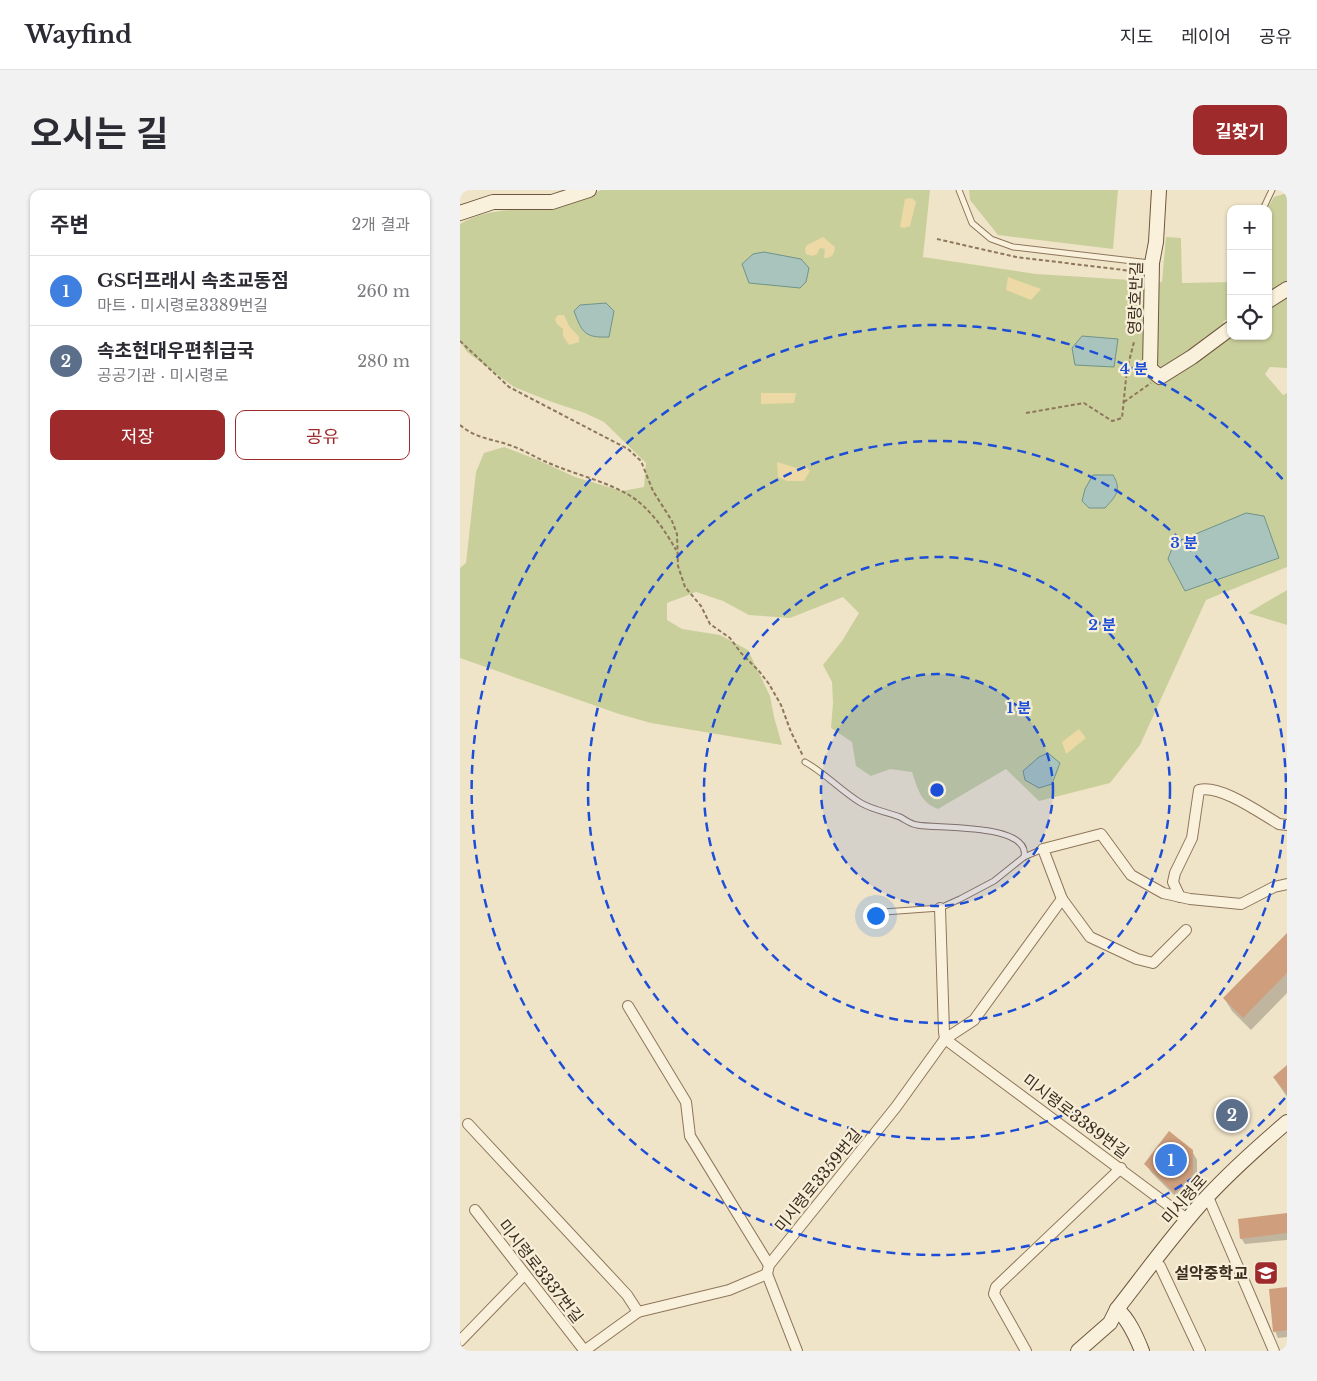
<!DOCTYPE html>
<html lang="ko">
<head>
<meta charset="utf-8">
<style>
	:root { --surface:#fff; --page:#f2f2f3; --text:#2b2b33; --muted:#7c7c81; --line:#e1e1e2; --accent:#9e2a2b }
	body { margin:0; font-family:"Libre Baskerville","Noto Sans KR",serif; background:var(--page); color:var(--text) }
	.controls { position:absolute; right:15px; top:15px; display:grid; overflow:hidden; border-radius:10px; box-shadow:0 1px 4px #0004 }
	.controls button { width:45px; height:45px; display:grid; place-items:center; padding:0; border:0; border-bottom:1px solid var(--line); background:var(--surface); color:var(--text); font:25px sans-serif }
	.you { position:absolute; left:415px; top:725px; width:18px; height:18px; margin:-12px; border:4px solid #fff; border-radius:50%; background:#1a73e8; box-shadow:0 0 0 8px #1a73e833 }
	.badge { display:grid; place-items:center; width:32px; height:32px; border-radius:50%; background:var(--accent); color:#fff; font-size:16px; font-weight:700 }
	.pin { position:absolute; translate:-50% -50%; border:2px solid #fff; box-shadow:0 1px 5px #0006 }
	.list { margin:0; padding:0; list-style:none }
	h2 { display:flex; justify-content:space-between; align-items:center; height:65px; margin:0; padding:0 20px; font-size:21px }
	h2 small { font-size:16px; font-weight:400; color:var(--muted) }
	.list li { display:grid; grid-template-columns:32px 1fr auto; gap:15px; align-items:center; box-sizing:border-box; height:70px; padding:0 20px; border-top:1px solid var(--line) }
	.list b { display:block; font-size:19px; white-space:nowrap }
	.list p { margin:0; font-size:16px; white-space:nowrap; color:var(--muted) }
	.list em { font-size:16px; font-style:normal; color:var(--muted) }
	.actions { display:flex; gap:10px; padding:15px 20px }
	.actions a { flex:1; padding:11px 0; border:1px solid var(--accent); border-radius:10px; text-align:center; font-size:18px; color:var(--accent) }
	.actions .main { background:var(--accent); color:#fff }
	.icon { flex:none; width:28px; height:28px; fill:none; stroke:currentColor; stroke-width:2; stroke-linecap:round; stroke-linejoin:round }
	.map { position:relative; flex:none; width:827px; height:1161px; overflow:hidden; border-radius:10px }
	header { display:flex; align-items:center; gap:30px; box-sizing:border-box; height:70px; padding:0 25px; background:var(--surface); border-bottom:1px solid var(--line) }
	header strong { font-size:24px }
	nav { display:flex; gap:28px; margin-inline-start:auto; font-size:18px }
	.intro { display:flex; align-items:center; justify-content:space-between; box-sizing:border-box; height:120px; padding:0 30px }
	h1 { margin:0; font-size:35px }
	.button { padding:12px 22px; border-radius:10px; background:var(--accent); color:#fff; font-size:18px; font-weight:700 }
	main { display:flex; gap:30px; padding:0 30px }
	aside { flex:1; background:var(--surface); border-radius:10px; box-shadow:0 1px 4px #0004 }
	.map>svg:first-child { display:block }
	.green { fill:#c9cf9b }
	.sand { fill:#ecd9a5 }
	.water { fill:#a9c4bc; stroke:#6f938a }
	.shadow { fill:#0003 }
	.building { fill:#cf9f7d }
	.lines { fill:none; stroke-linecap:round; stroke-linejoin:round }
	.lane-casing { stroke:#8d765c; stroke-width:7 }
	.street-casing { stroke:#8d765c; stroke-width:12 }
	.secondary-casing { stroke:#6f573f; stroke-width:16 }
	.path { stroke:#8d765c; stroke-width:2; stroke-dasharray:4 2.5; stroke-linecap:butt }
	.lane { stroke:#faf1dc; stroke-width:5 }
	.street { stroke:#faf1dc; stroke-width:10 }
	.secondary { stroke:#faf1dc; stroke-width:14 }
	.ring { fill:none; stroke:#1d4ed8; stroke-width:2.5; stroke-dasharray:9 6 }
	.labels { text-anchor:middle; stroke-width:4.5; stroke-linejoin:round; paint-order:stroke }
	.street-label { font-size:16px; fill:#3d2e20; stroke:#f7eed8 }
	.poi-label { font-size:16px; font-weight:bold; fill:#3d2e20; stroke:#f7eed8; text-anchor:end }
	.centre { fill:#1d4ed8; stroke:#f7eed8; stroke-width:2.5 }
	.ring-label { font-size:15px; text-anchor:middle; font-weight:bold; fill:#1d4ed8; stroke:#f7eed8; stroke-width:4.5; stroke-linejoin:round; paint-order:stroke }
</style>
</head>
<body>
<header>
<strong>Wayfind</strong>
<nav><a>지도</a><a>레이어</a><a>공유</a></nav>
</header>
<div class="intro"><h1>오시는 길</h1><a class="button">길찾기</a></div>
<main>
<aside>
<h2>주변<small>2개 결과</small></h2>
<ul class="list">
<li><span class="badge" style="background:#3f7fe0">1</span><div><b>GS더프래시 속초교동점</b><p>마트 · 미시령로3389번길</p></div><em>260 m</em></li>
<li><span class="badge" style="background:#5c6f8a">2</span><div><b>속초현대우편취급국</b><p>공공기관 · 미시령로</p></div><em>280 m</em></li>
</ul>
<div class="actions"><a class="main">저장</a><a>공유</a></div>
</aside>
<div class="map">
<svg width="827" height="1161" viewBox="0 0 827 1161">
	<rect width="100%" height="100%" fill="#f0e4c8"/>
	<g class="green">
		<path d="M141,0H470L463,67L576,84L702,92L706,47L721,48L722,93L771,92V126L763,132L771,141V146L776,148L808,146V119L810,117L808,109V19H807L814,7L827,3V178L810,177L805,184L823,205L827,203V377L746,410L680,555L650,593L579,611L546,579L478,619C460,612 458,599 452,582L430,579L411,586L396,576L392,552L371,538L373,513L372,492L363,475L382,451L399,423L383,407L330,428L289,425L263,411L236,402L207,413V430L222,439L260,445L288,460L310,506L314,527L322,555L191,533L159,524L0,468V378L6,373L16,282L24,263L44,257L78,270L115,287L162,301L184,297L186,273L144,232L125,223L92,212L54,197L7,162L0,151V34C27,17 60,21 90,17C107,15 126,7 141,0Z"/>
		<path d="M509,0H658L653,59L538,45L510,10Z"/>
		<path d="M827,400V435L788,423Z"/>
	</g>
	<g class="sand">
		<path d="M452,8L456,12L450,36L444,38L440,37L445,9Z"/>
		<path d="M363,47L375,57C374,65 372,68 364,68L365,59L360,58L357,64L353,66L346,64L345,59L347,55Z"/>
		<path d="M548,87L581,99L571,110L546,100Z"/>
		<path d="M98,125H104L109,136L119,147V152L109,155L103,146V139L97,134L95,129Z"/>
		<path d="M301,203H336L334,213L301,214Z"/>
		<path d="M317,272L337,278L345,275L350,281L344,291H327L318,287Z"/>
		<path d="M619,539L626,548L606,564L602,552Z"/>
	</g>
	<g class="water">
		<path d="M304,62L341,69L349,78L346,92L340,98L289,93L282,74L293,64Z"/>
		<path d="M146,113L154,121L149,147C125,148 122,143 114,121L120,115Z"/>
		<path d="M622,146L658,149L654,177L615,175L612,158Z"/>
		<path d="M633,285H653C662,300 656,306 645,318H629L622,311L625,299Z"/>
		<path d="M786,323L804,326L819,368L725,401L708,369L714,353Z"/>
		<path d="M588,563L600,573L592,594L579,598L565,590L563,581L579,567Z"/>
	</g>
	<g class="shadow">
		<path d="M827,745V803L791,840L772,821L764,808Z"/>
		<path d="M827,877V907L814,888Z"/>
		<path d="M732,961L737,970V993L720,1011L691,982L686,974Z"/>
		<path d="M827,1025V1050L785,1054L781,1048Z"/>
		<path d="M827,1098V1147L818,1148L815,1141Z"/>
	</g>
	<g class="building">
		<path d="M827,743V783L783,828L763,808Z"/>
		<path d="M827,875V904L813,887Z"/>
		<path d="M709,941L733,960V984L715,1003L684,974Z"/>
		<path d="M827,1023V1043L780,1049L778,1029Z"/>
		<path d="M827,1097V1140L813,1142L809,1099Z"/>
	</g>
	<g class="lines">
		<defs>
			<g id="lane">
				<path d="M499,0L512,33L531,49L553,57L690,73"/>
				<path d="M803,19L812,0"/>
				<path d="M345,572C365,583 381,601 401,613C413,620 427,622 440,627C446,630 450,634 457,635C478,639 571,633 564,667"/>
				<path d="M410,723L480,718L500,709L534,691L564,667L583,659"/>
			</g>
			<g id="street">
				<path d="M720,707L713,692L715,683L732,648L739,600C760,594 800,623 819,634L827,635"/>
				<path d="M602,709L583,659L641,644L671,685L703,703L730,709L781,714L814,697L827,694"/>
				<path d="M480,718L484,842L485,849"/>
				<path d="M168,816L226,912L230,946L309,1075"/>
				<path d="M485,849L727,1029"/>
				<path d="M8,934L167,1105L178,1122"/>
				<path d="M748,1007L814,1161"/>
				<path d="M15,1020L124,1160"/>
				<path d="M700,1076L740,1161"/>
				<path d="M0,1151L64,1085"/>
				<path d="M124,1161L178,1122L269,1100L307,1084"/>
				<path d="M337,1161L307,1084L309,1075L436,917L485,849L514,830L602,709L630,747L677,769L693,773L726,740"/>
				<path d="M566,1161L534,1104L536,1097L661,978"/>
			</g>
			<g id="secondary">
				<path d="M699,0L696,52L692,73L690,179L700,187L732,167L771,138"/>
				<path d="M0,23L33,12H92L129,0"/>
				<path d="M808,111L827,99"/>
				<path d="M657,1119C669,1130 676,1146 682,1161"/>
				<path d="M618,1161L650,1133L657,1119C686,1082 714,1043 746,1008C771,981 799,956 827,932"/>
			</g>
		</defs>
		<use href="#lane" class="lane-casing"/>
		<use href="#street" class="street-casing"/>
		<use href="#secondary" class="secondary-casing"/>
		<g class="path">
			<path d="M477,49L556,67L680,82"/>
			<path d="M0,151L49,197L168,259L181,271L193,301L212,331L217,344L218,376L225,397L241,416L250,434L270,448L281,463L299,481L309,494L321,515L331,542L343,566"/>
			<path d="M664,212L691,193"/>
			<path d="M566,223L624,213L652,231L662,228L667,179L674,152"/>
			<path d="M0,235C16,249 34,249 52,256C66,261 78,269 91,274C117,285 145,291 169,305C189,317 205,340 216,360"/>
		</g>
		<use href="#lane" class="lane"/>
		<use href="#street" class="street"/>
		<use href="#secondary" class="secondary"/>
	</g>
	<circle cx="477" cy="600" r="116" fill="#1d4ed8" fill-opacity=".12"/>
	<g class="ring">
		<circle cx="477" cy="600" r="116"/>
		<circle cx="477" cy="600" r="233"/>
		<circle cx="477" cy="600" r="349"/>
		<path d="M825 908A465 465 0 1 1 825 292"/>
	</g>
	<defs>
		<symbol id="school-square" viewBox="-11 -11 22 22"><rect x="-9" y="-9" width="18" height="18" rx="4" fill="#9e2a2b" stroke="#f7eed8"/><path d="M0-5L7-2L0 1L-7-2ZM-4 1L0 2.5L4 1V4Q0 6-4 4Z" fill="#fff"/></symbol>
	</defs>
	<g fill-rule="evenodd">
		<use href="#school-square" x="792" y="1069" width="28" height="28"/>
	</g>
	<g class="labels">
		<g class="street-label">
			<text transform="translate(675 108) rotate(-88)" y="6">영랑호반길</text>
			<text transform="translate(616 926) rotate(37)" y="6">미시령로3389번길</text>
			<text transform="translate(358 990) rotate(-51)" y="6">미시령로3359번길</text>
			<text transform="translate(724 1009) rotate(-49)" y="6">미시령로</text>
			<text transform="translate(81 1081) rotate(52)" y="6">미시령로3337번길</text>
		</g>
		<g class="poi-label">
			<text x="788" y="1089">설악중학교</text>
		</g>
	</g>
	<circle cx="477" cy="600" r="8" class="centre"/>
	<g class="ring-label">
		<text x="674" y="184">4 분</text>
		<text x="724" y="358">3 분</text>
		<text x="642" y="440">2 분</text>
		<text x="559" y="523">1 분</text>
	</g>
</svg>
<div class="controls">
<button>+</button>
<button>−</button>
<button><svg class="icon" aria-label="locate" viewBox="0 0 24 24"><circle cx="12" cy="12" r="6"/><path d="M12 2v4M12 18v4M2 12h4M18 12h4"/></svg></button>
</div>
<div class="you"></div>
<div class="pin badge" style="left:711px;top:970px;background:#3f7fe0">1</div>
<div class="pin badge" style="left:772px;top:925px;background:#5c6f8a">2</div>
</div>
</main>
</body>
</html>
